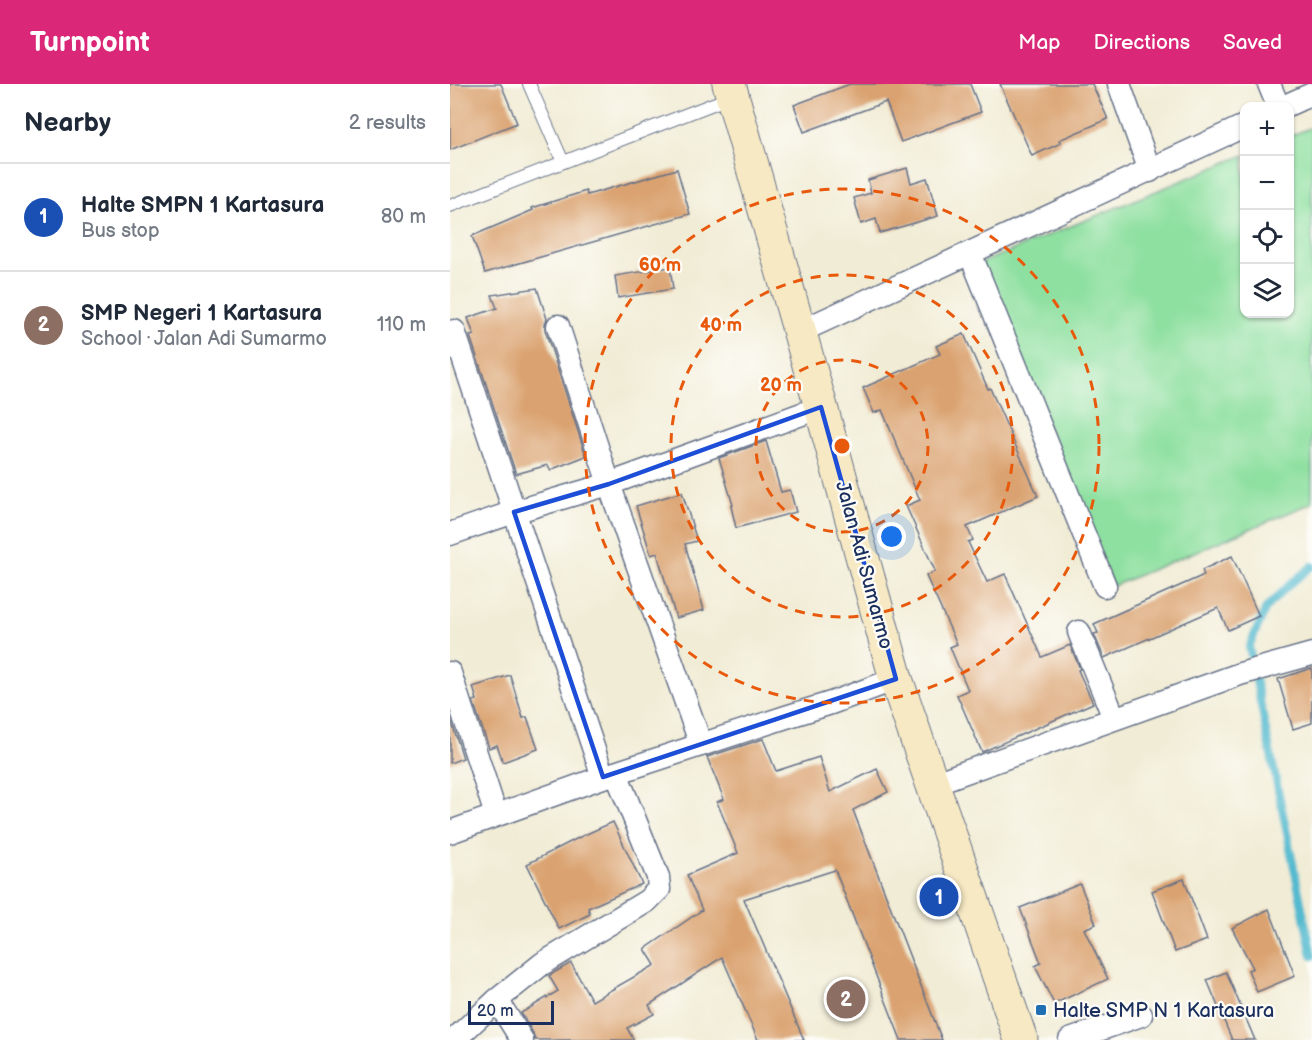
<!DOCTYPE html>
<html lang="en">
<head>
<meta charset="utf-8">
<style>
	:root { --surface:#fff; --page:#f2f2f3; --text:#1f2937; --muted:#747a83; --line:#e0e1e3; --accent:#db2777 }
	body { margin:0; font-family:"Balsamiq Sans",sans-serif; background:var(--page); color:var(--text) }
	.controls { position:absolute; right:18px; top:18px; display:grid; overflow:hidden; border-radius:12px; box-shadow:0 2px 4px #0004 }
	.controls button { width:54px; height:54px; display:grid; place-items:center; padding:0; border:0; border-bottom:2px solid var(--line); background:var(--surface); color:var(--text); font:30px sans-serif }
	.scale { position:absolute; left:18px; bottom:15px; width:86px; box-sizing:border-box; padding-left:6px; border:3px solid #1b2f5e; border-top:0; font-size:16px; line-height:21px; white-space:nowrap; color:#1b2f5e; -webkit-text-stroke:4px #fdfcf7; paint-order:stroke }
	.you { position:absolute; left:442px; top:453px; width:21px; height:21px; margin:-15px; border:4px solid #fff; border-radius:50%; background:#1a73e8; box-shadow:0 0 0 9px #1a73e833 }
	.badge { display:grid; place-items:center; width:39px; height:39px; border-radius:50%; background:var(--accent); color:#fff; font-size:20px; font-weight:700 }
	.pin { position:absolute; translate:-50% -50%; border:3px solid #fff; box-shadow:0 2px 6px #0006 }
	.list { margin:0; padding:0; list-style:none }
	h2 { display:flex; justify-content:space-between; align-items:center; height:78px; margin:0; padding:0 24px; font-size:26px }
	h2 small { font-size:20px; font-weight:400; color:var(--muted) }
	.list li { display:grid; grid-template-columns:39px 1fr auto; gap:18px; align-items:center; box-sizing:border-box; height:108px; padding:0 24px; border-top:2px solid var(--line) }
	.list b { display:block; font-size:22px; white-space:nowrap }
	.list p { margin:0; font-size:20px; white-space:nowrap; color:var(--muted) }
	.list em { font-size:20px; font-style:normal; color:var(--muted) }
	.icon { flex:none; width:33px; height:33px; fill:none; stroke:currentColor; stroke-width:2; stroke-linecap:round; stroke-linejoin:round }
	.map { position:relative; flex:none; width:862px; height:956px; overflow:hidden }
	header { display:flex; align-items:center; gap:36px; box-sizing:border-box; height:84px; padding:0 30px; background:var(--accent); color:#fff }
	header strong { font-size:28px }
	nav { display:flex; gap:33px; margin-inline-start:auto; font-size:21px }
	main { display:flex }
	aside { flex:1; background:var(--surface) }
	.map>svg:first-child { display:block }
	.green { fill:#8ee0a0; stroke:#54887f; stroke-width:1.5 }
	.lines { fill:none; stroke-linecap:round; stroke-linejoin:round }
	.stream { stroke:#52bacf; stroke-width:8 }
	.building { fill:#daa270 }
	.service-casing { stroke:#667188; stroke-width:14 }
	.minor-casing { stroke:#667188; stroke-width:25 }
	.secondary-casing { stroke:#667188; stroke-width:35 }
	.service { stroke:#fff; stroke-width:12 }
	.minor { stroke:#fff; stroke-width:22 }
	.secondary { stroke:#f7e9c3; stroke-width:33 }
	.marked { fill:none; stroke:#1d4ed8; stroke-width:4.5; stroke-linejoin:round }
	.ring { fill:none; stroke:#e8590c; stroke-width:3; stroke-dasharray:10 8 }
	.poi-dot { fill:#1f6fb2; stroke:#fdfcf7; stroke-width:2 }
	.labels { text-anchor:middle; stroke-width:4.5; stroke-linejoin:round; paint-order:stroke }
	.street-label { font-size:20px; fill:#1b2f5e; stroke:#fdfcf7 }
	.poi-label { font-size:20px; fill:#1b2f5e; stroke:#fdfcf7; text-anchor:start }
	.centre { fill:#e8590c; stroke:#fdfcf7; stroke-width:3 }
	.ring-label { font-size:18px; text-anchor:middle; font-weight:bold; fill:#e8590c; stroke:#fdfcf7; stroke-width:4.5; stroke-linejoin:round; paint-order:stroke }
</style>
</head>
<body>
<header>
<strong>Turnpoint</strong>
<nav><a>Map</a><a>Directions</a><a>Saved</a></nav>
</header>
<main>
<aside>
<h2>Nearby<small>2 results</small></h2>
<ul class="list">
<li><span class="badge" style="background:#1a4fb4">1</span><div><b>Halte SMPN 1 Kartasura</b><p>Bus stop</p></div><em>80 m</em></li>
<li><span class="badge" style="background:#8d6e63">2</span><div><b>SMP Negeri 1 Kartasura</b><p>School · Jalan Adi Sumarmo</p></div><em>110 m</em></li>
</ul>
</aside>
<div class="map">
<svg width="862" height="956" viewBox="0 0 862 956">
	<rect width="100%" height="100%" fill="#fdfcf7"/>
	<filter id="ink" filterUnits="userSpaceOnUse"><feTurbulence type="fractalNoise" baseFrequency=".0167" numOctaves="2"/><feDisplacementMap in="SourceGraphic" scale="12" xChannelSelector="R" yChannelSelector="G"/><feConvolveMatrix kernelMatrix="1 2 1 2 8 2 1 2 1" color-interpolation-filters="sRGB"/></filter>
	<filter id="wash" filterUnits="userSpaceOnUse"><feTurbulence type="fractalNoise" baseFrequency=".008" numOctaves="4" result="noise"/><feDisplacementMap in="SourceGraphic" scale="24" xChannelSelector="R" yChannelSelector="G"/><feGaussianBlur stdDeviation="1.35" result="paint"/><feColorMatrix in="noise" values="0 0 0 0 0 0 0 0 0 0 0 0 0 0 0 0 0 1.4 0 .05"/><feComposite in="paint" operator="in"/></filter>
	<g filter="url(#wash)">
		<rect width="100%" height="100%" fill="#f1ecd5"/>
		<path class="green" d="M862,43V419L663,502L531,179L794,71V230H840V52Z"/>
		<g class="lines">
			<path class="stream" d="M862,482L840,500L816,524L799,563L862,872"/>
		</g>
		<g id="blocks">
			<g class="building">
				<path d="M0,0H51L67,39L0,66Z"/>
				<path d="M400,0H520L531,28L451,58L436,18L354,48L344,21Z"/>
				<path d="M550,0H642L658,35L609,56L611,59L582,72Z"/>
				<path d="M457,84L461,99L477,94L488,132L430,149L426,135L411,140L404,114L421,109L418,96Z"/>
				<path d="M227,85L240,130L35,189L22,152L83,126L82,124L136,107L137,111Z"/>
				<path d="M220,183L223,205L168,214L165,192Z"/>
				<path d="M87,204L97,235L95,240V246L136,372L100,386L98,381L66,390L20,252L24,251L18,234L47,224L42,211Z"/>
				<path d="M514,250L538,305L540,304L588,412L517,443L523,456L518,458L537,498L555,490L592,573L620,561L630,585L628,586L643,619L532,668L507,611L518,606L500,563L507,560L476,492L485,487L456,422L470,416L432,326L424,329L413,304L490,270L486,262Z"/>
				<path d="M316,357L331,408L340,406L346,428L286,444L281,422L283,421L269,374Z"/>
				<path d="M232,408L247,457L235,460L254,526L226,534L207,469L201,471L186,422Z"/>
				<path d="M782,472L809,532L778,546L768,524L654,574L644,550L648,549L644,540L754,491L752,486Z"/>
				<path d="M862,584V639L843,645L828,595Z"/>
				<path d="M60,591L73,634L77,633L88,665L53,678L47,661L39,664L23,617L27,616L23,603Z"/>
				<path d="M0,633L13,674L0,679Z"/>
				<path d="M313,655L326,687L369,673L380,708L427,685L438,708L403,726L492,956H451L385,786L294,815L354,956H308L272,873L199,921L204,930L177,944L184,956H85L83,949L71,929L108,907L99,892L100,891L121,879L142,917L205,881L195,865L252,826L237,791L288,769L267,718L274,715L257,673Z"/>
				<path d="M163,738L192,800L138,824L140,830L109,845L77,780L130,753Z"/>
				<path d="M734,795L757,856L725,868L702,807Z"/>
				<path d="M630,800L646,840L634,845L658,895L604,920L585,882L591,879L570,824Z"/>
				<path d="M819,825L845,892L807,908L798,886L803,884L782,844Z"/>
				<path d="M776,888L805,956H782L757,896Z"/>
			</g>
		</g>
	</g>
	<g filter="url(#ink)">
		<use href="#blocks" fill-opacity="0" stroke="#667188" stroke-width="1.5"/>
		<g class="lines">
			<defs>
				<g id="service">
					<path d="M79,0L113,78"/>
					<path d="M0,122L281,13"/>
				</g>
				<g id="minor">
					<path d="M669,0L700,87"/>
					<path d="M819,0L828,22"/>
					<path d="M835,22L862,10"/>
					<path d="M520,169L655,502"/>
					<path d="M108,242L159,400L251,661"/>
					<path d="M4,247L153,693"/>
					<path d="M349,248L794,42"/>
					<path d="M0,450L64,428L159,400L371,323"/>
					<path d="M629,548L664,634"/>
					<path d="M0,589L46,731"/>
					<path d="M482,700L790,590L862,570"/>
					<path d="M0,748L153,693L336,633L381,619L446,595"/>
					<path d="M47,916L72,956"/>
					<path d="M4,956L47,916L92,880L197,817L209,805L208,793L166,689"/>
					<path d="M620,956L691,931"/>
				</g>
				<path id="secondary" d="M279,0L371,323L446,595L571,956"/>
			</defs>
			<use href="#service" class="service-casing"/>
			<use href="#minor" class="minor-casing"/>
			<use href="#secondary" class="secondary-casing"/>
			<use href="#service" class="service"/>
			<use href="#minor" class="minor"/>
			<use href="#secondary" class="secondary"/>
		</g>
	</g>
	<path class="marked" d="M371,323L446,595L153,693L64,428L159,400Z"/>
	<g class="ring">
		<circle cx="392" cy="362" r="86"/>
		<circle cx="392" cy="362" r="171"/>
		<circle cx="392" cy="362" r="257"/>
	</g>
	<rect class="poi-dot" x="585" y="920" width="12" height="12" rx="3"/>
	<g class="labels">
		<g class="street-label">
			<text transform="translate(415 481) rotate(75)" y="7">Jalan Adi Sumarmo</text>
		</g>
		<g class="poi-label">
			<text x="603" y="933">Halte SMP N 1 Kartasura</text>
		</g>
	</g>
	<circle cx="392" cy="362" r="9" class="centre"/>
	<g class="ring-label">
		<text x="210" y="187">60 m</text>
		<text x="271" y="247">40 m</text>
		<text x="331" y="307">20 m</text>
	</g>
</svg>
<div class="controls">
<button>+</button>
<button>−</button>
<button><svg class="icon" aria-label="locate" viewBox="0 0 24 24"><circle cx="12" cy="12" r="6"/><path d="M12 2v4M12 18v4M2 12h4M18 12h4"/></svg></button>
<button><svg class="icon" aria-label="layers" viewBox="0 0 24 24"><path d="M12 4l9 5-9 5-9-5zM3 14l9 5 9-5"/></svg></button>
</div>
<div class="scale">20 m</div>
<div class="you"></div>
<div class="pin badge" style="left:489px;top:813px;background:#1a4fb4">1</div>
<div class="pin badge" style="left:396px;top:915px;background:#8d6e63">2</div>
</div>
</main>
</body>
</html>
